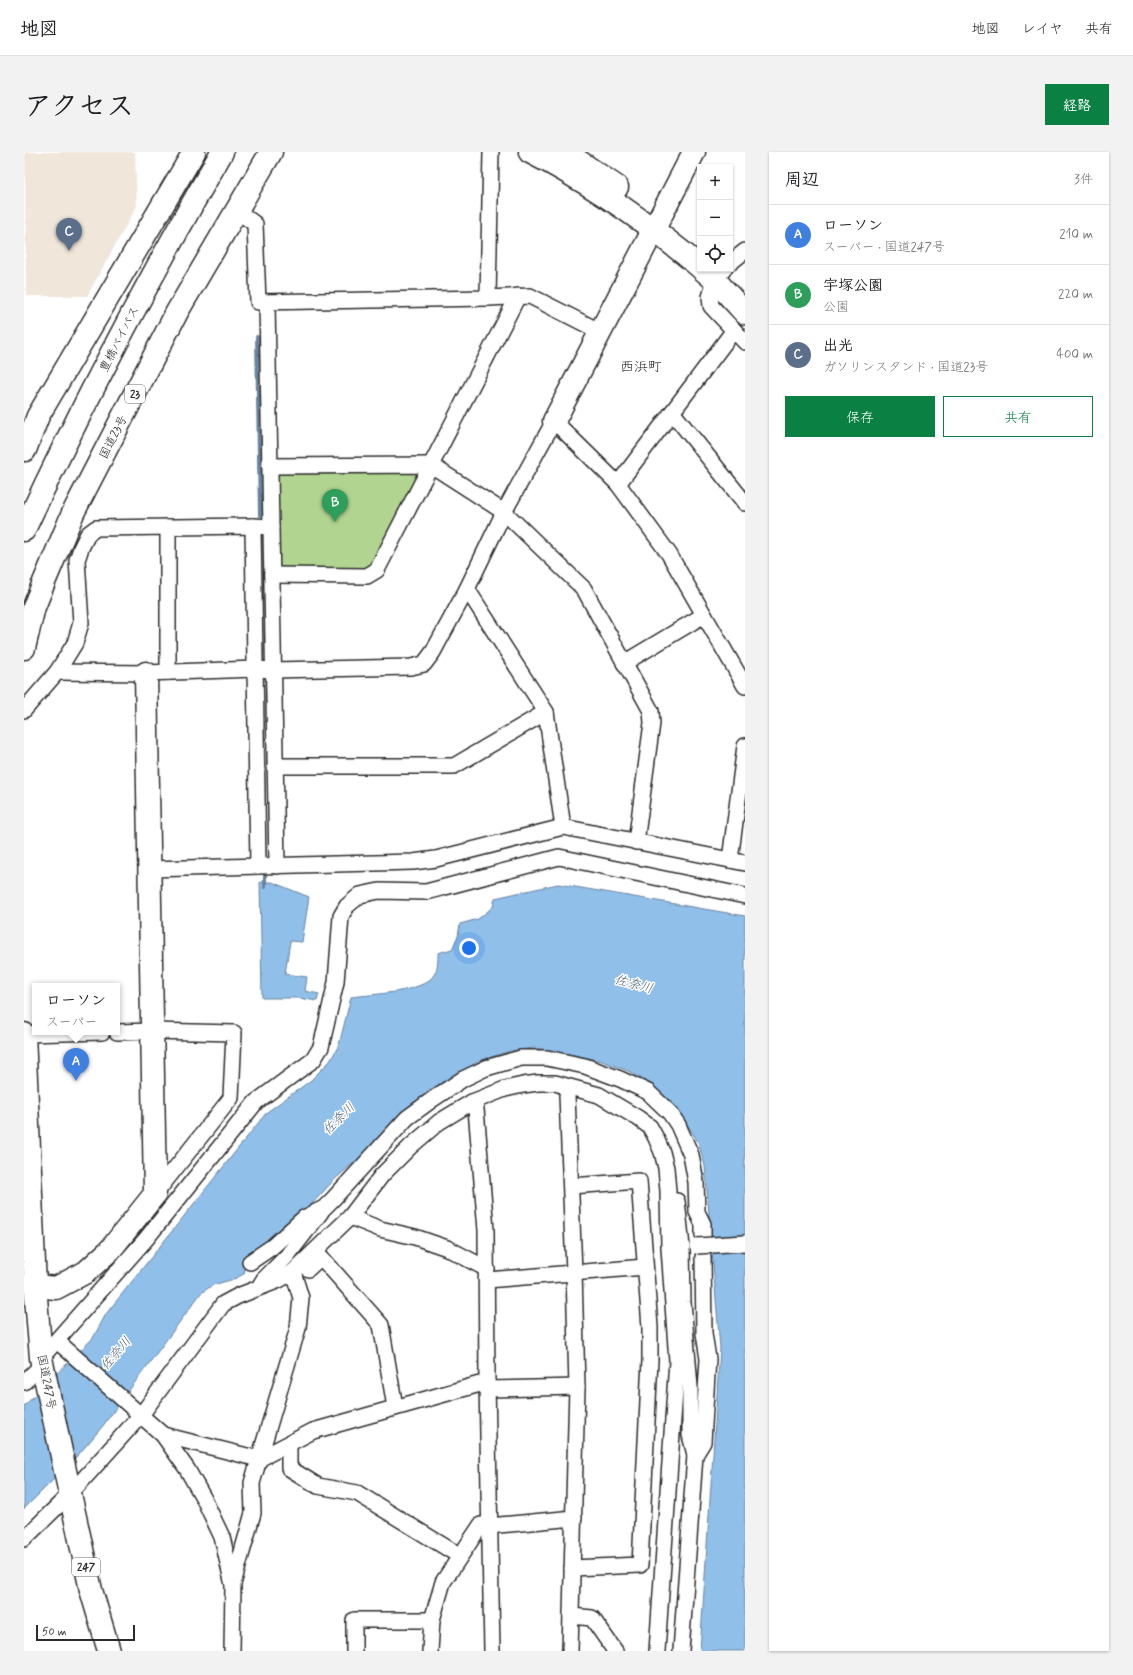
<!DOCTYPE html>
<html lang="ja">
<head>
<meta charset="utf-8">
<style>
	:root { --surface:#fff; --page:#f2f2f2; --text:#202124; --muted:#757577; --line:#e0e0e0; --accent:#0b8043 }
	body { margin:0; font-family:Mynerve,"Klee One",sans-serif; background:var(--page); color:var(--text) }
	.controls { position:absolute; right:12px; top:12px; display:grid; overflow:hidden; border-radius:0px; box-shadow:0 1px 3px #0004 }
	.controls button { width:36px; height:36px; display:grid; place-items:center; padding:0; border:0; border-bottom:1px solid var(--line); background:var(--surface); color:var(--text); font:20px sans-serif }
	.scale { position:absolute; left:12px; bottom:10px; width:99px; box-sizing:border-box; padding-left:4px; border:2px solid #2b2b2b; border-top:0; font-size:11px; line-height:14px; white-space:nowrap; color:#2b2b2b; -webkit-text-stroke:3px #fff; paint-order:stroke }
	.you { position:absolute; left:445px; top:796px; width:14px; height:14px; margin:-10px; border:3px solid #fff; border-radius:50%; background:#1a73e8; box-shadow:0 0 0 6px #1a73e833 }
	.badge { display:grid; place-items:center; width:26px; height:26px; border-radius:50%; background:var(--accent); color:#fff; font-size:13px; font-weight:700 }
	.pin { position:absolute; translate:-50% -33px; filter:drop-shadow(0 1px 2px #0008) }
	.pin::after { content:''; position:absolute; top:21px; width:14px; height:12px; background:inherit; clip-path:polygon(0 0,100% 0,50% 100%) }
	.popup { position:absolute; left:8px; top:831px; width:88px; height:52px; box-sizing:border-box; display:grid; place-content:center; border-radius:0px; background:var(--surface); filter:drop-shadow(0 1px 3px #0005); font-size:13px; white-space:nowrap; color:var(--muted) }
	.popup b { font-size:15px; color:var(--text) }
	.popup::after { content:''; position:absolute; left:50%; top:100%; margin-left:-8px; border:8px solid transparent; border-top-color:var(--surface) }
	.list { margin:0; padding:0; list-style:none }
	h2 { display:flex; justify-content:space-between; align-items:center; height:52px; margin:0; padding:0 16px; font-size:17px }
	h2 small { font-size:13px; font-weight:400; color:var(--muted) }
	.list li { display:grid; grid-template-columns:26px 1fr auto; gap:12px; align-items:center; box-sizing:border-box; height:60px; padding:0 16px; border-top:1px solid var(--line) }
	.list b { display:block; font-size:15px; white-space:nowrap }
	.list p { margin:0; font-size:13px; white-space:nowrap; color:var(--muted) }
	.list em { font-size:13px; font-style:normal; color:var(--muted) }
	.actions { display:flex; gap:8px; padding:12px 16px }
	.actions a { flex:1; padding:9px 0; border:1px solid var(--accent); border-radius:0px; text-align:center; font-size:14px; color:var(--accent) }
	.actions .main { background:var(--accent); color:#fff }
	.icon { flex:none; width:22px; height:22px; fill:none; stroke:currentColor; stroke-width:2; stroke-linecap:round; stroke-linejoin:round }
	.map { position:relative; flex:none; width:721px; height:1499px; overflow:hidden; border-radius:0px }
	header { display:flex; align-items:center; gap:24px; box-sizing:border-box; height:56px; padding:0 20px; background:var(--surface); border-bottom:1px solid var(--line) }
	header strong { font-size:19px }
	nav { display:flex; gap:22px; margin-inline-start:auto; font-size:14px }
	.intro { display:flex; align-items:center; justify-content:space-between; box-sizing:border-box; height:96px; padding:0 24px }
	h1 { margin:0; font-size:28px }
	.button { padding:10px 18px; border-radius:0px; background:var(--accent); color:#fff; font-size:14px; font-weight:700 }
	main { display:flex; gap:24px; padding:0 24px }
	aside { flex:1; background:var(--surface); border-radius:0px; box-shadow:0 1px 3px #0004 }
	.map>svg:first-child { display:block }
	.built { fill:#f0e7da }
	.green { fill:#b1d590; stroke:#6e805e }
	.water { fill:#90bfea; stroke:#68849e }
	.lines { fill:none; stroke-linecap:round; stroke-linejoin:round }
	.stream { stroke:#68849e; stroke-width:4 }
	.street-casing { stroke:#2b2b2b; stroke-width:18 }
	.secondary-casing { stroke:#2b2b2b; stroke-width:25 }
	.highway-casing { stroke:#2b2b2b; stroke-width:25 }
	.street { stroke:#fff; stroke-width:15 }
	.secondary { stroke:#fff; stroke-width:22 }
	.highway { stroke:#fff; stroke-width:22 }
	.street-bridge-casing { stroke:#2b2b2b; stroke-width:18; stroke-linecap:butt }
	.street-bridge { stroke:#fff; stroke-width:15 }
	.labels { text-anchor:middle; stroke-width:3; stroke-linejoin:round; paint-order:stroke }
	.shield { fill:#fff; stroke:#6b6b6b; stroke-width:1 }
	.shield-label { font-size:11px; font-weight:bold; fill:#2b2b2b }
	.street-label { font-size:12px; fill:#2b2b2b; stroke:#fff }
	.water-label { font-size:13px; font-style:italic; fill:#4e5f6e; stroke:#fff }
	.quarter-label { font-size:14px; fill:#2b2b2b; stroke:#fff }
</style>
</head>
<body>
<header>
<strong>地図</strong>
<nav><a>地図</a><a>レイヤ</a><a>共有</a></nav>
</header>
<div class="intro"><h1>アクセス</h1><a class="button">経路</a></div>
<main>
<div class="map">
<svg width="721" height="1499" viewBox="0 0 721 1499">
	<rect width="100%" height="100%" fill="#fff"/>
	<filter id="ink" filterUnits="userSpaceOnUse"><feTurbulence type="fractalNoise" baseFrequency=".025" numOctaves="2"/><feDisplacementMap in="SourceGraphic" scale="8" xChannelSelector="R" yChannelSelector="G"/><feConvolveMatrix kernelMatrix="1 2 1 2 8 2 1 2 1" color-interpolation-filters="sRGB"/></filter>
	<g filter="url(#ink)">
		<path class="built" d="M1,0H111L113,54L63,144H2Z"/>
		<path class="green" d="M390,321L393,325L347,416L341,420L255,417L251,325L255,322Z"/>
		<g class="water">
			<path d="M236,730H248L285,745L278,790L266,789L261,822L283,825L281,839L295,842L293,849L275,846H238Z"/>
			<path d="M534,732L721,764V1499H676L696,1196L681,1014L674,990L655,959L625,931L604,919L578,909L531,899L510,896L486,899L458,908L410,935L377,964L362,983L310,1028L285,1055L223,1107L220,1122L210,1127L189,1133L177,1141L78,1275L55,1302L0,1357V1254L69,1186L82,1162L243,960L286,929L306,909L315,893L327,845C349,842 398,841 410,823C414,816 414,808 414,801L428,797L434,784L436,772L454,767L469,755L471,746Z"/>
		</g>
		<g class="lines">
			<g class="stream">
				<path d="M233,185L236,363"/>
				<path d="M241,722V735"/>
			</g>
			<defs>
				<g id="street">
					<path d="M212,58L231,72L234,150L464,146L506,144L577,180"/>
					<path d="M706,111L721,99"/>
					<path d="M700,117L691,128L686,145L687,154L721,190"/>
					<path d="M464,146L467,0"/>
					<path d="M243,151L253,714"/>
					<path d="M648,260L721,351"/>
					<path d="M246,314L407,313L480,360L560,437L627,559L628,571L612,690"/>
					<path d="M594,332L710,178"/>
					<path d="M229,374L234,714"/>
					<path d="M144,375V520"/>
					<path d="M248,423L343,424L353,418L494,144"/>
					<path d="M443,437L522,560L539,675"/>
					<path d="M600,511L680,463"/>
					<path d="M33,520L122,521L231,517L249,518L387,515L400,512L409,500L443,437L480,360L530,269L594,332L645,402L721,534"/>
					<path d="M0,558L33,520L51,491L57,471L53,408L57,396L64,382L72,376L229,374L247,375"/>
					<path d="M251,614H430L522,560"/>
					<path d="M706,708L721,594"/>
					<path d="M125,717L389,710L412,707L539,675L721,711"/>
					<path d="M93,880L128,879L210,881L207,946L131,1042"/>
					<path d="M0,882L78,880"/>
					<path d="M543,943L550,1120L553,1235L546,1499"/>
					<path d="M448,950L452,957L462,1078L463,1230L468,1499"/>
					<path d="M547,1034L615,1029L626,1175V1208L616,1413L548,1416"/>
					<path d="M653,1049L658,1095L659,1150L666,1235V1283L671,1303"/>
					<path d="M326,1065L356,1077L391,1085L423,1096L463,1117"/>
					<path d="M226,1110L248,1095L280,1066L300,1056L309,1047L383,966L409,947L439,927L462,916L497,906H523L561,914L596,927L624,940L646,961L654,973L667,1003L672,1030L673,1060L679,1072V1084"/>
					<path d="M284,1117L297,1105L357,1173L371,1255"/>
					<path d="M463,1128L621,1115"/>
					<path d="M235,1135L240,1127L263,1104L297,1060"/>
					<path d="M33,1189L139,1283L163,1317L180,1347L198,1385L209,1433L208,1499"/>
					<path d="M0,1230L13,1218L17,1206L122,1087L232,950L289,908L297,895L312,830L317,764L323,754L336,743L355,739L402,740L535,705L721,744"/>
					<path d="M463,1237L553,1235"/>
					<path d="M139,1283L235,1307L289,1279L463,1230"/>
					<path d="M265,1292V1316L294,1334L333,1341L436,1404"/>
					<path d="M0,1387L46,1342L117,1263L199,1152L214,1144L255,1128L269,1120L326,1065L358,1023L387,994L415,970L448,950L481,937L499,933L514,931H531L575,943L614,966L626,975L632,986L638,1000L642,1016L644,1039L645,1096L653,1209L633,1499"/>
					<path d="M209,1432L229,1361L228,1331L274,1176L277,1146L269,1120"/>
					<path d="M547,1464L568,1466L591,1499"/>
					<path d="M330,1499V1468H408"/>
					<path d="M406,1499L408,1468L419,1430L457,1373L465,1374L550,1366"/>
					<path d="M657,1499L671,1303L679,1290L682,1239L684,1207L680,1181L679,1105"/>
				</g>
				<g id="secondary">
					<path d="M506,0C567,31 624,71 676,115"/>
					<path d="M541,0L593,35"/>
					<path d="M678,117L691,128L721,161"/>
					<path d="M530,269L670,0"/>
					<path d="M11,1134L32,1136L62,1120L86,1098L131,1042L122,521"/>
				</g>
				<g id="highway">
					<path d="M1,298L14,264L170,0"/>
					<path d="M0,378C60,249 127,123 198,0"/>
					<path d="M0,496L10,455L18,435L49,361L153,160L247,0"/>
					<path d="M0,882L11,1134L17,1206L46,1342L67,1438L85,1499"/>
				</g>
			</defs>
			<use href="#street" class="street-casing"/>
			<use href="#secondary" class="secondary-casing"/>
			<use href="#highway" class="highway-casing"/>
			<use href="#street" class="street"/>
			<use href="#secondary" class="secondary"/>
			<use href="#highway" class="highway"/>
			<defs>
				<path id="street-bridge" d="M673,1094L721,1091"/>
			</defs>
			<use href="#street-bridge" class="street-bridge-casing"/>
			<use href="#street-bridge" class="street-bridge"/>
		</g>
	</g>
	<g class="labels">
		<g class="shield">
			<rect x="101" y="233" width="20" height="18" rx="3"/>
			<rect x="48" y="1406" width="28" height="18" rx="3"/>
		</g>
		<g class="shield-label">
			<text x="111" y="246">23</text>
			<text x="62" y="1419">247</text>
		</g>
		<g class="street-label">
			<text transform="translate(95 187) rotate(-63)" y="4">豊橋バイパス</text>
			<text transform="translate(89 285) rotate(-63)" y="4">国道23号</text>
			<text transform="translate(23 1230) rotate(79)" y="4">国道247号</text>
		</g>
		<g class="water-label">
			<text transform="translate(610 831) rotate(15)" y="5">佐奈川</text>
			<text transform="translate(314 966) rotate(-45)" y="5">佐奈川</text>
			<text transform="translate(91 1201) rotate(-49)" y="5">佐奈川</text>
		</g>
		<g class="quarter-label">
			<text x="617" y="219">西浜町</text>
		</g>
	</g>
</svg>
<div class="controls">
<button>+</button>
<button>−</button>
<button><svg class="icon" aria-label="locate" viewBox="0 0 24 24"><circle cx="12" cy="12" r="6"/><path d="M12 2v4M12 18v4M2 12h4M18 12h4"/></svg></button>
</div>
<div class="scale">50 m</div>
<div class="you"></div>
<div class="pin badge" style="left:52px;top:929px;background:#3f7fe0">A</div>
<div class="popup"><b>ローソン</b>スーパー</div>
<div class="pin badge" style="left:311px;top:370px;background:#2e9e5b">B</div>
<div class="pin badge" style="left:45px;top:99px;background:#5c6f8a">C</div>
</div>
<aside>
<h2>周辺<small>3件</small></h2>
<ul class="list">
<li><span class="badge" style="background:#3f7fe0">A</span><div><b>ローソン</b><p>スーパー · 国道247号</p></div><em>210 m</em></li>
<li><span class="badge" style="background:#2e9e5b">B</span><div><b>宇塚公園</b><p>公園</p></div><em>220 m</em></li>
<li><span class="badge" style="background:#5c6f8a">C</span><div><b>出光</b><p>ガソリンスタンド · 国道23号</p></div><em>400 m</em></li>
</ul>
<div class="actions"><a class="main">保存</a><a>共有</a></div>
</aside>
</main>
</body>
</html>
